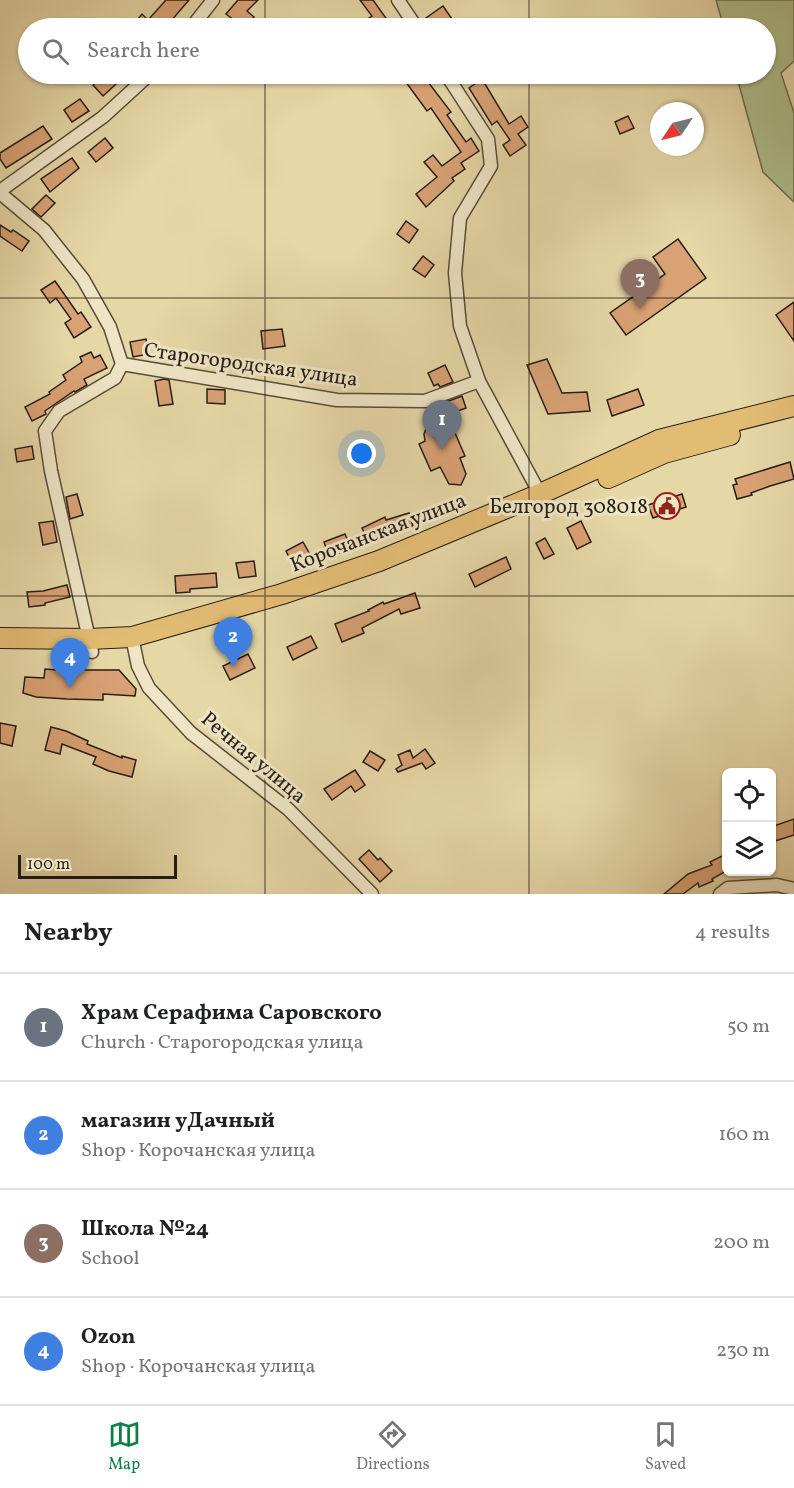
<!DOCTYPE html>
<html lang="en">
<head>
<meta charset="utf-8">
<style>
	:root { --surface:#fff; --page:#f6f6f6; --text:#202124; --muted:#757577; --line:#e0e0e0; --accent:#0b8043 }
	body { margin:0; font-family:Vollkorn,serif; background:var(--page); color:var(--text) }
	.controls { position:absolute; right:18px; bottom:18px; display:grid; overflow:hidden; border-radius:9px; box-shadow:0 2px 4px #0004 }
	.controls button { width:54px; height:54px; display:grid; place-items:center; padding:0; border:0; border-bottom:2px solid var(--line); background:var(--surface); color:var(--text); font:30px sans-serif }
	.compass { position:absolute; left:650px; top:102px; width:54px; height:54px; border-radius:50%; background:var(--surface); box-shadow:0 2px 4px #0004; rotate:235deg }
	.scale { position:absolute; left:18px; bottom:15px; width:159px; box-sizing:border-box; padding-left:6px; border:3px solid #261e15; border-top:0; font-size:16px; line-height:21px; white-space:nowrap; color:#261e15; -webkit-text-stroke:4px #efe5c6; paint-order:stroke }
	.you { position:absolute; left:362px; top:454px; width:21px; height:21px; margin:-15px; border:4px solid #fff; border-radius:50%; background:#1a73e8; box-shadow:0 0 0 9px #1a73e833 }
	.badge { display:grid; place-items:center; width:39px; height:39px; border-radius:50%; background:var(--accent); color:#fff; font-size:20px; font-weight:700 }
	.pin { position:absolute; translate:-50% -50px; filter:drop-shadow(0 2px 3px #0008) }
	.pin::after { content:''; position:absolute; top:32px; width:21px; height:18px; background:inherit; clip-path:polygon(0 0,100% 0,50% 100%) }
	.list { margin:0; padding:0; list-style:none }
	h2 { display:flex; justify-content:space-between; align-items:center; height:78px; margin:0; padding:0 24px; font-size:26px }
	h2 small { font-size:20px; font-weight:400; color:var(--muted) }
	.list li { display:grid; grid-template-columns:39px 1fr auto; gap:18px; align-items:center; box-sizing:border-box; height:108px; padding:0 24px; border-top:2px solid var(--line) }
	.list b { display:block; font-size:22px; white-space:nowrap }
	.list p { margin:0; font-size:20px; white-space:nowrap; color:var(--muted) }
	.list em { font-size:20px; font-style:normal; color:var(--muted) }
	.icon { flex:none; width:33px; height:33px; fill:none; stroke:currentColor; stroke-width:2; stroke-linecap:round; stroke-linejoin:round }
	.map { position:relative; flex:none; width:794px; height:894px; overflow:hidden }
	.search { position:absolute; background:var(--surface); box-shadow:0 2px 4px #0004; left:18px; right:18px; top:18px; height:66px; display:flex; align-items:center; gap:15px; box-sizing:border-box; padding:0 21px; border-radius:33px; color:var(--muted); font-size:22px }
	.sheet { height:510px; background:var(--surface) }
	nav { display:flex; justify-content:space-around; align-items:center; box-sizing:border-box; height:84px; border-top:2px solid var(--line); background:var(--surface); font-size:16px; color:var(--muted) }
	nav a { display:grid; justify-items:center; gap:3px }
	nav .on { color:var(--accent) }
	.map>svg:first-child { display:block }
	.green { fill:#aebf8c; stroke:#6a6e50; stroke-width:1.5 }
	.building { fill:#d9a275; stroke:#261e15; stroke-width:1.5 }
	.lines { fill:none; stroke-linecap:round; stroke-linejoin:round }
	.street-casing { stroke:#564c3a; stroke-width:15 }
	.primary-casing { stroke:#261e15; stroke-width:22 }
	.street { stroke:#efe5c6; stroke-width:12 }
	.primary { stroke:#e3bc74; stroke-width:20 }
	.grid { fill:none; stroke:#261e15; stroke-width:1.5; stroke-opacity:0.55 }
	.labels { text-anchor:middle; stroke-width:6; stroke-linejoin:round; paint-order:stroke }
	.street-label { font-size:21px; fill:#261e15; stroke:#efe5c6 }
	.poi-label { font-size:21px; fill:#261e15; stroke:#efe5c6; text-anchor:end }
</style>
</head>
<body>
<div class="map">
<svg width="794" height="894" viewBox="0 0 794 894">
	<rect width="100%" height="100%" fill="#e6d7a7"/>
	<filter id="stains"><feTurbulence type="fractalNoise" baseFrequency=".00333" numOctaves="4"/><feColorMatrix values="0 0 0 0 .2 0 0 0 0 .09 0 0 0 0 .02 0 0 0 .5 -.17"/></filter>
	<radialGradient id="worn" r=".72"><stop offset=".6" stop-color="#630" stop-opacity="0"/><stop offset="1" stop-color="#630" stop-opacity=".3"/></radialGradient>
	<path class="green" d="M716,0H794V61L781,73L794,113V202L763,172L736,74H766V28H724Z"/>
	<g class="building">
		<path d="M166,0H189L165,28H139L134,24L142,14L148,20Z"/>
		<path d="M238,0H258L247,11L254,17L244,28L226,14Z"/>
		<path d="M360,0H373L393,28H367L363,22L372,16Z"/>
		<path d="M443,6L452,19L438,28H433L426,18Z"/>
		<path d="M105,74H127L103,96L93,85Z"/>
		<path d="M400,74H422L451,112L447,115L466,142L471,138L479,151L461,163L465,169L452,178L454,181L426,207L416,194L437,177L424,162L433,155L442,166L461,152L431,108L427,111Z"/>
		<path d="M482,79L509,124L521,116L528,127L518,134L526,145L510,156L503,145L510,140L497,121L492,125L469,88Z"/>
		<path d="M80,99L89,111L72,122L64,110Z"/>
		<path d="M628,116L634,128L620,134L615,122Z"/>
		<path d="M43,126L52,139L6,168L0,159V153Z"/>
		<path d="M105,138L113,148L96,162L88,152Z"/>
		<path d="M72,158L79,168L50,192L41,179Z"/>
		<path d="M46,195L55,203L41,217L32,209Z"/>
		<path d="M406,221L418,230L409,243L397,234Z"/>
		<path d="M0,225L11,232L13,230L29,241L22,251L0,236Z"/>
		<path d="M678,239L706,278L626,335L610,313L665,274L653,257Z"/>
		<path d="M423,256L434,265L425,277L413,269Z"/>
		<path d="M55,281L78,314L81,312L91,327L74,338L65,323L71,319L56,298L50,303L41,290Z"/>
		<path d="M794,302V341L776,315Z"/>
		<path d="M282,329L285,346L263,349L261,331Z"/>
		<path d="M146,339L149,354L133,357L130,342Z"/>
		<path d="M91,352L94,358L100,355L107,368L84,379L87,385L75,392L74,391L45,411L46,414L32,421L25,407L50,394L49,392L66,380L63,375L82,362L80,357Z"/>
		<path d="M547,359L562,393L587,392L590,411L548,414L527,365Z"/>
		<path d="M445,365L453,382L440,387L438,384L434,386L428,373Z"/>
		<path d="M164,379L169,380L173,404L159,406L155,381Z"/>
		<path d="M207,389L225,390V404L207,403Z"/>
		<path d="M638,389L644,405L612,416L607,400Z"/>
		<path d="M462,396L466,408L450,414L446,402Z"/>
		<path d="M437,423L452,426L465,456L460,458L466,474L461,485L449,484L440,467L431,471L419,444L425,441L424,434L427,426Z"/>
		<path d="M32,446L34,459L17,462L15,449Z"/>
		<path d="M790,462L794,479L770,486L751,493L752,495L737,499L733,485L737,484L735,479Z"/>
		<path d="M77,494L83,515L70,519L66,497Z"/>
		<path d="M682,494L686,507L653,518L648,505Z"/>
		<path d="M409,513L413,526L399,530V528L369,542L362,528L385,517L386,520Z"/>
		<path d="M53,521L57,542L43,545L39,523Z"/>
		<path d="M581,521L591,542L577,549L567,528Z"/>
		<path d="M345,534L351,548L329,557L324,542Z"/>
		<path d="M545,538L554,554L544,559L536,543Z"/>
		<path d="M303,542L312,558L294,567L286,551Z"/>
		<path d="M506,557L511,569L475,587L469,574Z"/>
		<path d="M254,561L256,576L239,578L236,563Z"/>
		<path d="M216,573L217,587L190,589V592L176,593L175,576Z"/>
		<path d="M67,585L70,597L45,603V605L29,607L27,592L43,591Z"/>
		<path d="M415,593L420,608L401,614L399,609L362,628L364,633L342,642L335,624L369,611L368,610L383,602L384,604Z"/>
		<path d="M311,636L317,648L293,660L287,647Z"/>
		<path d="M248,654L255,668L230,680L223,666Z"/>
		<path d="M45,669L81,672L82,670H119L136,689L135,696L103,694V700L67,699L36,697L23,693L25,677L44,678Z"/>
		<path d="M0,723L16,726L12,746L0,743Z"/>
		<path d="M51,727L66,731L88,741L87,744L122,758V756L136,760L132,777L109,771L93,764L96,757L62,744L60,754L45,750Z"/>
		<path d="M425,749L435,763L426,769L422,763L398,772L396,769L402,765L398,755L410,750L413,758Z"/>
		<path d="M370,751L385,760L378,771L363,762Z"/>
		<path d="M355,770L365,785L355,792L351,786L332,800L324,789Z"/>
		<path d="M794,819V835L775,841L771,827Z"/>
		<path d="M369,850L378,860L380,858L392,871L380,882L359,859Z"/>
		<path d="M724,855L726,859V871L712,879L713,881L699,887L698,883L683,894H664L688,874L712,865L710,862Z"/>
	</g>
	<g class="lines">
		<defs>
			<g id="street">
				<path d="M398,0L417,28"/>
				<path d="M191,28L213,0"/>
				<path d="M446,74L488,139L491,166L460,218L455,273L460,326L479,381L546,505"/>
				<path d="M0,191L103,117L150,74"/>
				<path d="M0,193L44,230L83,279L110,327L122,364L115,378L59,411L45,431L51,471L92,652"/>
				<path d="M122,364L337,400L425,401L479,381"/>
				<path d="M132,637L138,666L149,688L191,733L288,809L372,894"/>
				<path d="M720,894L728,888L777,885L794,889"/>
			</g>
			<g id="primary">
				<path d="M608,478L664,453L730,435"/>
				<path d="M0,638L89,639L132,637L282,594L379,561L540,494L659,440L794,406"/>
			</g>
		</defs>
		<use href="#street" class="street-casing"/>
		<use href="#primary" class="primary-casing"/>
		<use href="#street" class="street"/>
		<use href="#primary" class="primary"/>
	</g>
	<path class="grid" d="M265,0V28M529,0V28M265,74V894M529,74V894M0,298H794M0,596H794"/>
	<defs>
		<symbol id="civic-ring" viewBox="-11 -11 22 22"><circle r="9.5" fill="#efe5c6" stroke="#8f2418" stroke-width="1.5"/><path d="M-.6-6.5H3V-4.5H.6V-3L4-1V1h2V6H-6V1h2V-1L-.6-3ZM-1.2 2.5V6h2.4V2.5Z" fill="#8f2418"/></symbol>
	</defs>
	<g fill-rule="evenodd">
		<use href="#civic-ring" x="652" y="491" width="30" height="30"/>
	</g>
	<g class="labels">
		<g class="street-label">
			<text transform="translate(251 364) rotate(8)" y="7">Старогородская улица</text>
			<text transform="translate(378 532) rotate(-21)" y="7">Корочанская улица</text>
			<text transform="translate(254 757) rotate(40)" y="7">Речная улица</text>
		</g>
		<g class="poi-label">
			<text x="648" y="513">Белгород 308018</text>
		</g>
	</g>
	<rect width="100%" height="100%" filter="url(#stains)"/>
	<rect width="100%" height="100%" fill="url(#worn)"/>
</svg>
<div class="controls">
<button><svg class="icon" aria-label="locate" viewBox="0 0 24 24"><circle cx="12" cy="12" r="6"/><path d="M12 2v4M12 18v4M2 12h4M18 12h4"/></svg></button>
<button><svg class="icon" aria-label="layers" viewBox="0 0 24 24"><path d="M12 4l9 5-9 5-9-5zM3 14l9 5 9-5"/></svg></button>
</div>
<svg class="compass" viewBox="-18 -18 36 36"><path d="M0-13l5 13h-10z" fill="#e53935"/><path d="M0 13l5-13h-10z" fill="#757577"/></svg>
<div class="scale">100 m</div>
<div class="you"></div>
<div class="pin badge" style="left:442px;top:450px;background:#6b7280">1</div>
<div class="pin badge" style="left:233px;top:667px;background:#3f7fe0">2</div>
<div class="pin badge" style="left:640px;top:309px;background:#8d6e63">3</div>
<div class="pin badge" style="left:70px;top:688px;background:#3f7fe0">4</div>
<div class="search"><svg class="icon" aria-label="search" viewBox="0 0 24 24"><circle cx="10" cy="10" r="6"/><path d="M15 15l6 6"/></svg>Search here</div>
</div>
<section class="sheet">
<h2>Nearby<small>4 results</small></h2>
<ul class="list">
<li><span class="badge" style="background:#6b7280">1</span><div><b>Храм Серафима Саровского</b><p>Church · Старогородская улица</p></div><em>50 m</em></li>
<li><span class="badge" style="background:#3f7fe0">2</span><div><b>магазин уДачный</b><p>Shop · Корочанская улица</p></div><em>160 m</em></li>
<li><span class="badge" style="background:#8d6e63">3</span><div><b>Школа №24</b><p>School</p></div><em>200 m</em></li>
<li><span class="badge" style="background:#3f7fe0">4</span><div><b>Ozon</b><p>Shop · Корочанская улица</p></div><em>230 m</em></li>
</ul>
</section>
<nav>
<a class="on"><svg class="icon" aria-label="map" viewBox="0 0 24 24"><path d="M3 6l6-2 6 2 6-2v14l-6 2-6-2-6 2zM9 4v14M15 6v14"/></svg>Map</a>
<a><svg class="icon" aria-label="directions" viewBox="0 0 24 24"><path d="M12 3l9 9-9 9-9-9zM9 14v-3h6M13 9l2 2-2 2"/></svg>Directions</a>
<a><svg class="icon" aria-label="saved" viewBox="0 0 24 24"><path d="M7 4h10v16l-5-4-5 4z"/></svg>Saved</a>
</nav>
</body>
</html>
